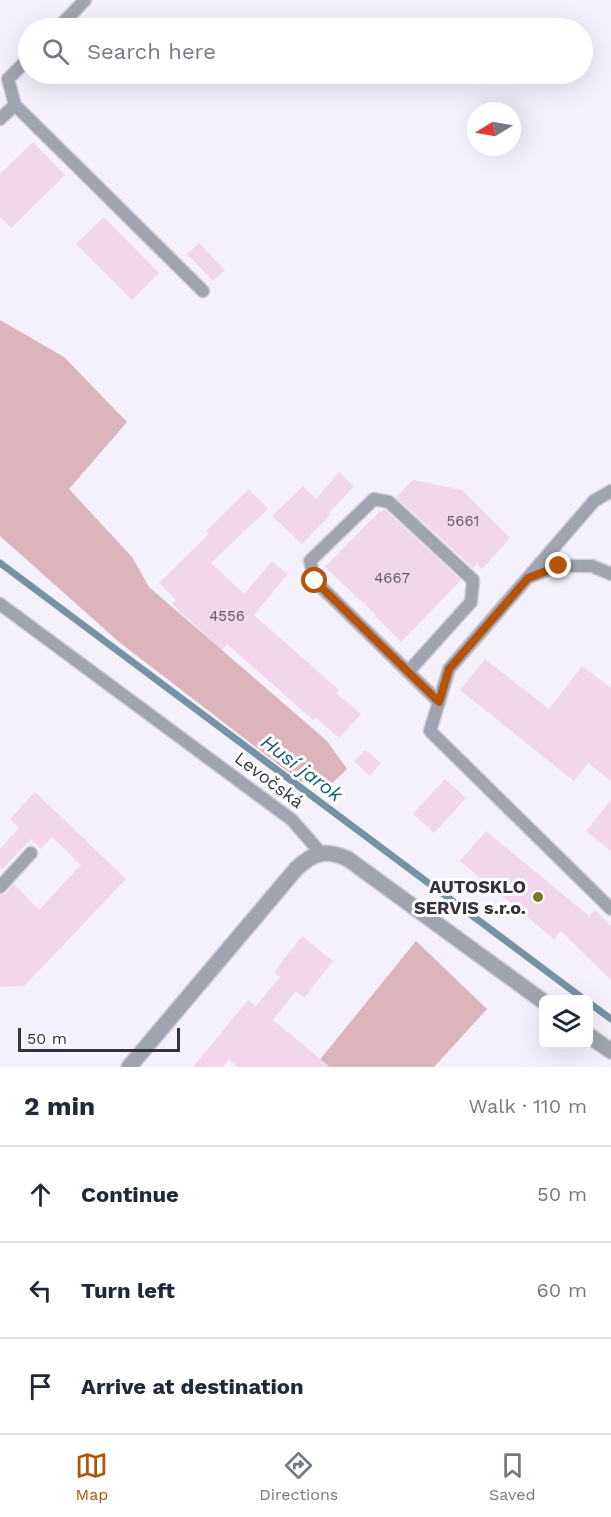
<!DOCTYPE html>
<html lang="en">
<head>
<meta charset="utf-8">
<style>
	:root { --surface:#fff; --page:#f6f6f7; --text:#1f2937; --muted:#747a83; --line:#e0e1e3; --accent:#b45309 }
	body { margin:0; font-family:"Work Sans",sans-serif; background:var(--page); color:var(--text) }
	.controls { position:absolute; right:18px; bottom:18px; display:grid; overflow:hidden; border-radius:9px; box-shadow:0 6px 24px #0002 }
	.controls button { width:54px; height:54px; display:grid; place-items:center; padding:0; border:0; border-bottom:2px solid var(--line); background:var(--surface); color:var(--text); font:30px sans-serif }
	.compass { position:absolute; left:467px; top:102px; width:54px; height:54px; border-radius:50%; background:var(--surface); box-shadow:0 6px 24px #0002; rotate:259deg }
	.scale { position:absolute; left:18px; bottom:15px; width:162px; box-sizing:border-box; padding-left:6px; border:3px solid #35313d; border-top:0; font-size:16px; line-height:21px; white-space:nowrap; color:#35313d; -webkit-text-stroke:4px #fff; paint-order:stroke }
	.stop { position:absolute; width:18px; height:18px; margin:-14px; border:4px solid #b45309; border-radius:50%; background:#fff }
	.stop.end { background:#b45309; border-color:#fff; box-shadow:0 2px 6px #0008 }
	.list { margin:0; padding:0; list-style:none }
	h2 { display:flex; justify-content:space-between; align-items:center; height:78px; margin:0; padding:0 24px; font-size:26px }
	h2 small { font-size:20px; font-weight:400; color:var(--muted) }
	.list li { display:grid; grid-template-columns:39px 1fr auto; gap:18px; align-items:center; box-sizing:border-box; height:96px; padding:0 24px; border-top:2px solid var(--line) }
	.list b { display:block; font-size:22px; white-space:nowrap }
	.list em { font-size:20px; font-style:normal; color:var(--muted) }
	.icon { flex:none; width:33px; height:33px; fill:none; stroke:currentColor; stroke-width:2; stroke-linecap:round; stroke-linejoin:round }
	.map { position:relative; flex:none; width:611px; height:1067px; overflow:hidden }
	.search { position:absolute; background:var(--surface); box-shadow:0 6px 24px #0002; left:18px; right:18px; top:18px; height:66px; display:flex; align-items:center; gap:15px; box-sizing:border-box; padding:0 21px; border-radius:33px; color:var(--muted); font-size:22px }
	.sheet { height:366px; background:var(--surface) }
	nav { display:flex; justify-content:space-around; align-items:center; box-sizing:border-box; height:84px; border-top:2px solid var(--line); background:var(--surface); font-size:16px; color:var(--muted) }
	nav a { display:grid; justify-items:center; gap:3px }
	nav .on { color:var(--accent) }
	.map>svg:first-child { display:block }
	.green { fill:#dcb4bb }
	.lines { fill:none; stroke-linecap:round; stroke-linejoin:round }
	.stream { stroke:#7692a5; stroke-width:7 }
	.building { fill:#f1d6ec }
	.lane-casing { stroke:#d2ceda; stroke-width:15 }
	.street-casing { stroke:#d2ceda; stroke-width:18 }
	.lane { stroke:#9fa4b0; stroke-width:12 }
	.street { stroke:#9fa4b0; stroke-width:15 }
	.route { stroke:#b45309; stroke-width:8 }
	.poi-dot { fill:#7b771c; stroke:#fff; stroke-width:2 }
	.labels { text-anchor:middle; stroke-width:6; stroke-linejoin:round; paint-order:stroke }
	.number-label { font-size:15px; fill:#645a69 }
	.street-label { font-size:18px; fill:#35313d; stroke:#fff }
	.poi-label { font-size:18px; font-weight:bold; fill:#35313d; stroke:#fff; text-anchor:end }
	.water-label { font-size:20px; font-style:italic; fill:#165f7d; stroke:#fff }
</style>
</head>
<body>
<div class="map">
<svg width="611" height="1067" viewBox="0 0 611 1067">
	<rect width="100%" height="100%" fill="#f4f1fd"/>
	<g class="green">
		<path d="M0,320L64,357L127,422L69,489L132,557L149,587L327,741L347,769L326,789L300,781L119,642L0,536Z"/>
		<path d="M416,941L487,1009L434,1067H314Z"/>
	</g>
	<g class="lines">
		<g class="stream">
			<path d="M0,563L585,1000"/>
			<path d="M588,1002L611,1019"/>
		</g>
	</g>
	<g class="building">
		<path d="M33,142L65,175L11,228L0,217V174Z"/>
		<path d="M104,217L159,273L132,300L76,244Z"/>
		<path d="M199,243L225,270L213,281L187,254Z"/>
		<path d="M339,472L354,486L329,513L331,514L302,544L272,516L303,486L316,499Z"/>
		<path d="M413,480L462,490L510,538L482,569L477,564L473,568L396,497Z"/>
		<path d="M249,489L268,509L211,563L244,594L272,561L288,574L254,615L339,690L336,693L361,714L339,738L315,717L313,720L227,644L222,650L172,604L176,600L159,583L209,534L206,531Z"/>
		<path d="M384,509L461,580L401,642L375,616L376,615L325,567L380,511L381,512Z"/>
		<path d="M485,659L549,709L582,666L611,688V781L588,763L574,781L460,690Z"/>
		<path d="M365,750L381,763L370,776L354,762Z"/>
		<path d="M445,779L466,798L434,833L413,814Z"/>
		<path d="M35,792L126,879L24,986L0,987V896L6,893L14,884L39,910L81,865L52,837L41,849L31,839L3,869L0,867V849L19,828L10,819Z"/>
		<path d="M611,800V851L586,831Z"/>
		<path d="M486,831L589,916L595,910L611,926V980L561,931L554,939L460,861Z"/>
		<path d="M302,936L333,961L304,998L296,991L273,1020L330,1067H238L229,1059L223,1067H193L248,1000L256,1006L280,977L274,972Z"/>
	</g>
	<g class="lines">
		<defs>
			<g id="lane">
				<path d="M58,28L85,0"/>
				<path d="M15,105L203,291"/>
				<path d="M0,119L15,105L8,79L28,59"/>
				<path d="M611,491L594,501L449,669L430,731L611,909"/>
				<path d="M529,577L559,566H592L611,574"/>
				<path d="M0,604L292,820L321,853"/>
				<path d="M408,672L471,602L473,580L389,502L374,499L310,561L315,581L439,702"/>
				<path d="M0,887L31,853"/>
			</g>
			<g id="street">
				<path d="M588,1035L611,1051"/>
				<path d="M129,1067L296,869C314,852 325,849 348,859L544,1002"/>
			</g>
		</defs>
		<use href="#lane" class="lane-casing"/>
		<use href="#street" class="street-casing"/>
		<use href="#lane" class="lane"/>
		<use href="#street" class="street"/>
	</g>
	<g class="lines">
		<path class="route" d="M315,581L439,702L449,669L528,578L559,566"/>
	</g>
	<circle class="poi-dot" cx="538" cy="897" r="6"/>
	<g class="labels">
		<g class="number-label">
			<text x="463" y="526">5661</text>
			<text x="392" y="583">4667</text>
			<text x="227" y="621">4556</text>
		</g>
		<g class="street-label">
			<text transform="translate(269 780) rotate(37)" y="6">Levočská</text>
		</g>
		<g class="poi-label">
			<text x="526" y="893">AUTOSKLO<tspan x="526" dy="21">SERVIS s.r.o.</tspan></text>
		</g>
		<g class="water-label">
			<text transform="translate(302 768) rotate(37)" y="7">Husí jarok</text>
		</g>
	</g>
</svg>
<div class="controls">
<button><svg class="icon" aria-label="layers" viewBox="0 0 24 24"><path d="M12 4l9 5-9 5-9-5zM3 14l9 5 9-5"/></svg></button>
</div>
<svg class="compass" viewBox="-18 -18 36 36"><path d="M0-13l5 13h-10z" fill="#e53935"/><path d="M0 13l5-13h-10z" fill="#747a83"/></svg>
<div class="scale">50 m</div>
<div class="stop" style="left:315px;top:581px"></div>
<div class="stop end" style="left:559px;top:566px"></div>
<div class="search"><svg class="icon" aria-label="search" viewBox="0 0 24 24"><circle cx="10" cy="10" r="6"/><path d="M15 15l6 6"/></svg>Search here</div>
</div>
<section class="sheet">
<h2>2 min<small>Walk · 110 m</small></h2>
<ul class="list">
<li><svg class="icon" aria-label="ahead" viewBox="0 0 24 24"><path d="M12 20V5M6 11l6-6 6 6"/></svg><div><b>Continue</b></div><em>50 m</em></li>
<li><svg class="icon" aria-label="left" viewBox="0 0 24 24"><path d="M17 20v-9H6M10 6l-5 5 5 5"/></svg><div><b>Turn left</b></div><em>60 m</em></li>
<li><svg class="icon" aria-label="arrive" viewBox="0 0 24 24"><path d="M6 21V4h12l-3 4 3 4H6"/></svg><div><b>Arrive at destination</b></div></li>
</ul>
</section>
<nav>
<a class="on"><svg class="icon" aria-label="map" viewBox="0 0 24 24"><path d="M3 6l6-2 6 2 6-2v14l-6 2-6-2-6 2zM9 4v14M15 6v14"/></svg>Map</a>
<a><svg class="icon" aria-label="directions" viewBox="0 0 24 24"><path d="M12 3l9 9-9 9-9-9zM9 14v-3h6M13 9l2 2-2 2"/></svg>Directions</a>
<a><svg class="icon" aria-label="saved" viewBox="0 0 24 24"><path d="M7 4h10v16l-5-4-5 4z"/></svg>Saved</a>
</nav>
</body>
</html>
